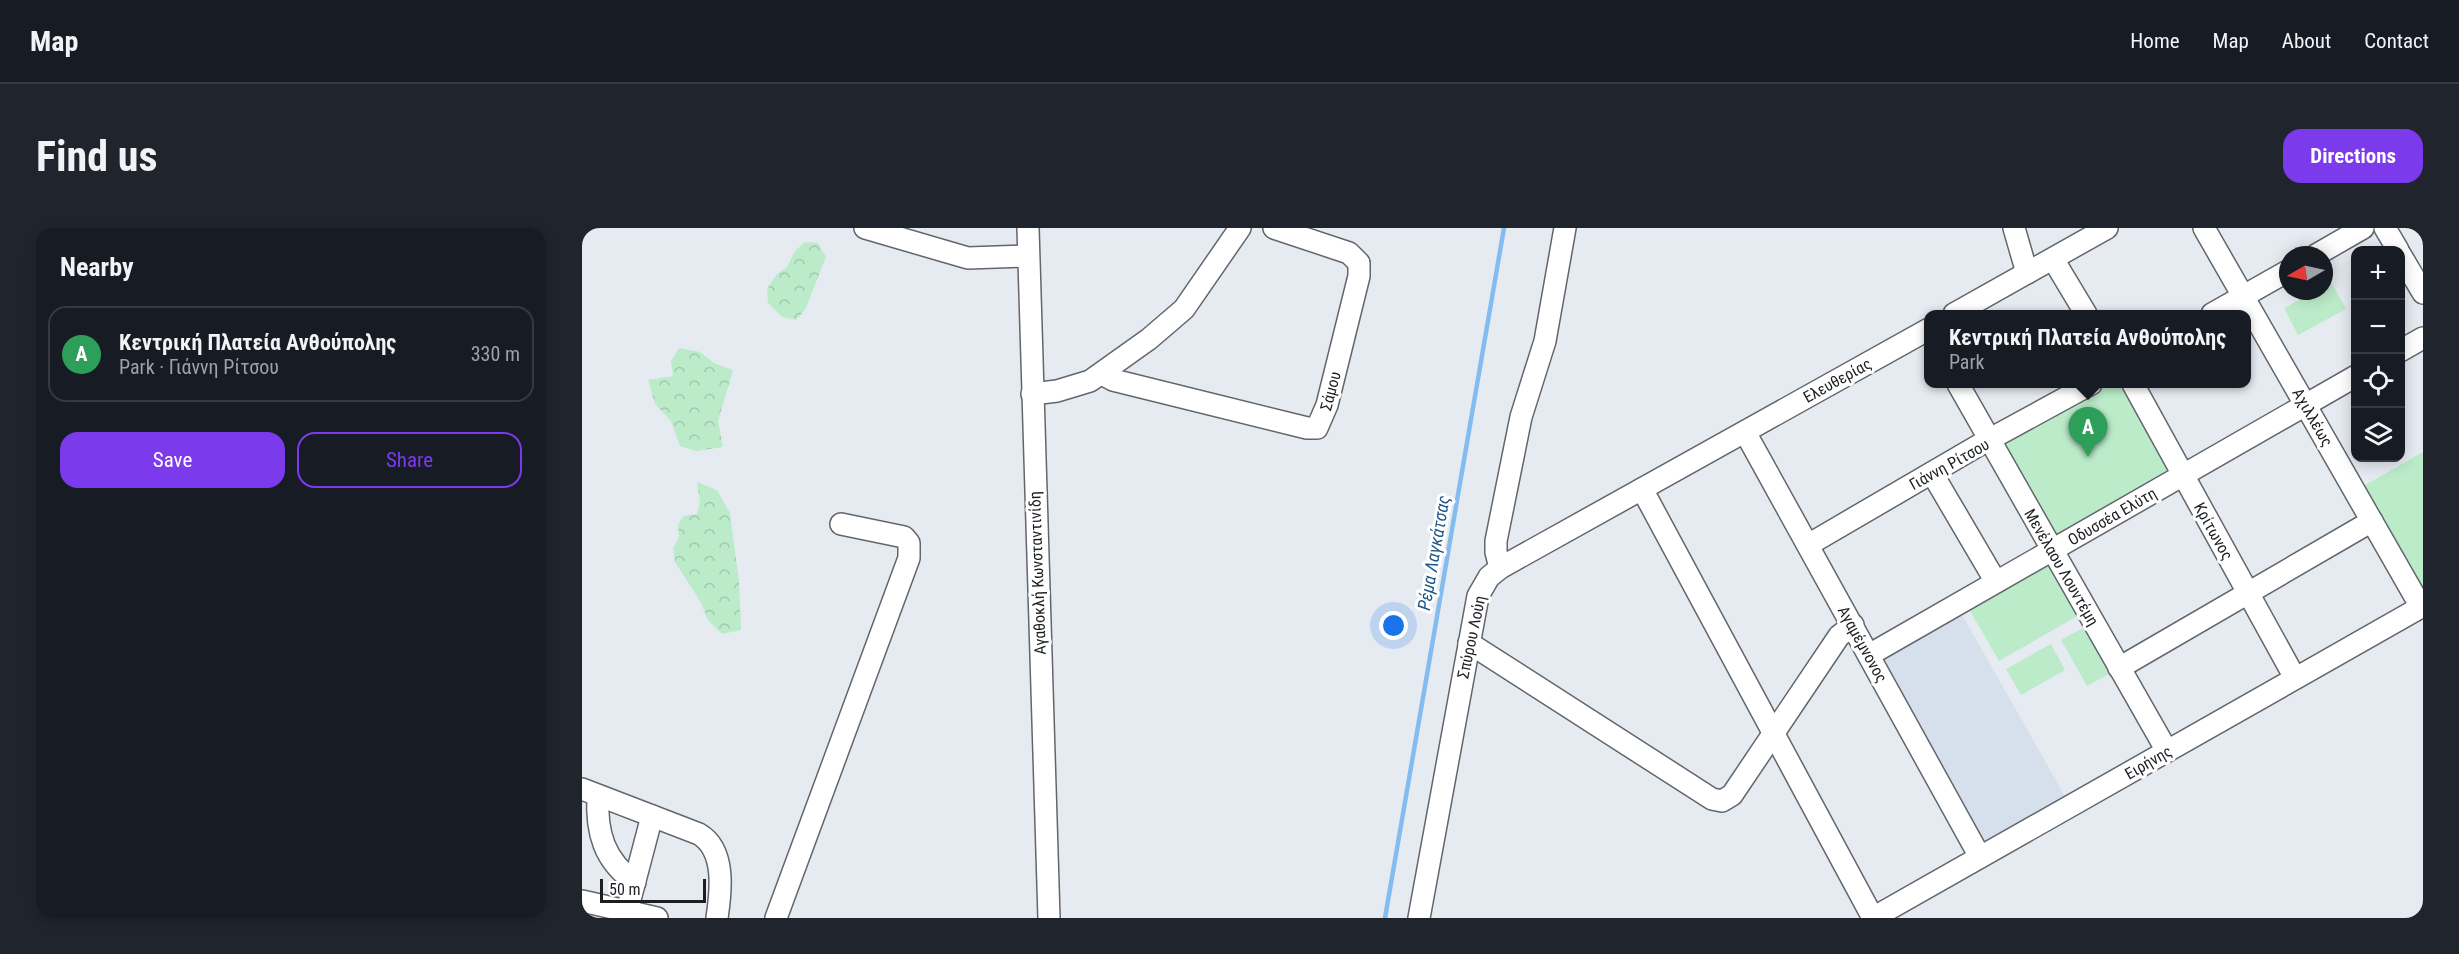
<!DOCTYPE html>
<html lang="en">
<head>
<meta charset="utf-8">
<style>
	:root { --surface:#171b24; --page:#20242c; --text:#f1f3f6; --muted:#9ea1a6; --line:#363941; --accent:#7c3aed }
	body { margin:0; font-family:"Roboto Condensed",sans-serif; background:var(--page); color:var(--text) }
	.controls { position:absolute; right:18px; top:18px; display:grid; overflow:hidden; border-radius:12px; box-shadow:0 3px 15px #0003 }
	.controls button { width:54px; height:54px; display:grid; place-items:center; padding:0; border:0; border-bottom:2px solid var(--line); background:var(--surface); color:var(--text); font:30px sans-serif }
	.compass { position:absolute; left:1697px; top:18px; width:54px; height:54px; border-radius:50%; background:var(--surface); box-shadow:0 3px 15px #0003; rotate:261deg }
	.scale { position:absolute; left:18px; bottom:15px; width:106px; box-sizing:border-box; padding-left:6px; border:3px solid #1d1e21; border-top:0; font-size:16px; line-height:21px; white-space:nowrap; color:#1d1e21; -webkit-text-stroke:4px #fff; paint-order:stroke }
	.you { position:absolute; left:812px; top:398px; width:21px; height:21px; margin:-15px; border:4px solid #fff; border-radius:50%; background:#1a73e8; box-shadow:0 0 0 9px #1a73e833 }
	.badge { display:grid; place-items:center; width:39px; height:39px; border-radius:50%; background:var(--accent); color:#fff; font-size:20px; font-weight:700 }
	.pin { position:absolute; translate:-50% -50px; filter:drop-shadow(0 2px 3px #0008) }
	.pin::after { content:''; position:absolute; top:32px; width:21px; height:18px; background:inherit; clip-path:polygon(0 0,100% 0,50% 100%) }
	.popup { position:absolute; left:1342px; top:82px; width:327px; height:78px; box-sizing:border-box; display:grid; place-content:center; border-radius:12px; background:var(--surface); filter:drop-shadow(0 2px 4px #0005); font-size:20px; white-space:nowrap; color:var(--muted) }
	.popup b { font-size:22px; color:var(--text) }
	.popup::after { content:''; position:absolute; left:50%; top:100%; margin-left:-12px; border:12px solid transparent; border-top-color:var(--surface) }
	.list { margin:0; padding:0; list-style:none }
	h2 { display:flex; justify-content:space-between; align-items:center; height:78px; margin:0; padding:0 24px; font-size:26px }
	h2 small { font-size:20px; font-weight:400; color:var(--muted) }
	.list li { display:grid; grid-template-columns:39px 1fr auto; gap:18px; align-items:center; box-sizing:border-box; height:96px; margin:0 12px 12px; padding:0 12px; border:2px solid var(--line); border-radius:18px }
	.list b { display:block; font-size:22px; white-space:nowrap }
	.list p { margin:0; font-size:20px; white-space:nowrap; color:var(--muted) }
	.list em { font-size:20px; font-style:normal; color:var(--muted) }
	.actions { display:flex; gap:12px; padding:18px 24px }
	.actions a { flex:1; padding:14px 0; border:2px solid var(--accent); border-radius:18px; text-align:center; font-size:21px; color:var(--accent) }
	.actions .main { background:var(--accent); color:#fff }
	.icon { flex:none; width:33px; height:33px; fill:none; stroke:currentColor; stroke-width:2; stroke-linecap:round; stroke-linejoin:round }
	.map { position:relative; flex:none; width:1841px; height:690px; overflow:hidden; border-radius:18px }
	header { display:flex; align-items:center; gap:36px; box-sizing:border-box; height:84px; padding:0 30px; background:var(--surface); border-bottom:2px solid var(--line) }
	header strong { font-size:28px }
	nav { display:flex; gap:33px; margin-inline-start:auto; font-size:21px }
	.intro { display:flex; align-items:center; justify-content:space-between; box-sizing:border-box; height:144px; padding:0 36px }
	h1 { margin:0; font-size:42px }
	.button { padding:15px 27px; border-radius:18px; background:var(--accent); color:#fff; font-size:21px; font-weight:700 }
	main { display:flex; gap:36px; padding:0 36px }
	aside { flex:1; background:var(--surface); border-radius:18px; box-shadow:0 3px 15px #0003 }
	.map>svg:first-child { display:block }
	.built { fill:#d6e0ec }
	.green { fill:#bbebc9 }
	.forest { fill:url(#forest-crowns) }
	.lines { fill:none; stroke-linecap:round; stroke-linejoin:round }
	.stream { stroke:#85bcef; stroke-width:4.5 }
	.minor-casing { stroke:#62666c; stroke-width:24 }
	.minor { stroke:#fff; stroke-width:21 }
	.labels { text-anchor:middle; stroke-width:6; stroke-linejoin:round; paint-order:stroke }
	.street-label { font-size:16px; fill:#1d1e21; stroke:#fff }
	.water-label { font-size:18px; font-style:italic; fill:#1c5787; stroke:#fff }
</style>
</head>
<body>
<header>
<strong>Map</strong>
<nav><a>Home</a><a>Map</a><a>About</a><a>Contact</a></nav>
</header>
<div class="intro"><h1>Find us</h1><a class="button">Directions</a></div>
<main>
<aside>
<h2>Nearby<small></small></h2>
<ul class="list">
<li><span class="badge" style="background:#2e9e5b">A</span><div><b>Κεντρική Πλατεία Ανθούπολης</b><p>Park · Γιάννη Ρίτσου</p></div><em>330 m</em></li>
</ul>
<div class="actions"><a class="main">Save</a><a>Share</a></div>
</aside>
<div class="map">
<svg width="1841" height="690" viewBox="0 0 1841 690">
	<defs>
		<pattern id="forest-crowns" width="20" height="18" patternUnits="userSpaceOnUse" patternTransform="scale(1.5)"><rect width="20" height="18" fill="#bbebc9"/><path d="M2 6a3 3 0 1 1 6 0M12 15a3 3 0 1 1 6 0" fill="none" stroke="#a0c9ac"/></pattern>
	</defs>
	<rect width="100%" height="100%" fill="#e6ebf1"/>
	<path class="built" d="M1379,385L1484,570L1401,616L1300,430Z"/>
	<g class="green">
		<path d="M1749,54L1764,81L1716,107L1702,80L1733,63H1742V58Z"/>
		<path d="M1525,156H1544L1593,241L1473,310L1419,217Z"/>
		<path d="M1841,224V366L1778,260Z"/>
		<path d="M1470,333L1499,386L1417,433L1387,381Z"/>
		<path d="M1503,399L1529,445L1505,458L1479,412Z"/>
		<path d="M1469,416L1483,442L1439,467L1424,441Z"/>
	</g>
	<g class="forest">
		<path d="M223,14L236,15L244,29L223,82L214,92L200,89L186,75L185,61L195,46L205,39L213,23Z"/>
		<path d="M97,120L118,124L132,135L151,142L136,193L141,219L114,223L98,218L89,193L73,176L66,152L91,148L89,133Z"/>
		<path d="M115,254L135,262L148,285L157,354L159,402L140,406L126,392L118,373L93,334L91,320L97,309L96,297L101,288L115,286L118,274Z"/>
	</g>
	<g class="lines">
		<path class="stream" d="M803,690L922,0"/>
		<defs>
			<g id="minor">
				<path d="M283,0L386,30L446,28"/>
				<path d="M446,0L467,690"/>
				<path d="M1432,0L1445,45"/>
				<path d="M1622,0L1839,379"/>
				<path d="M1803,0L1816,22"/>
				<path d="M1818,26L1841,65"/>
				<path d="M1734,27L1781,0"/>
				<path d="M1471,31L1504,86"/>
				<path d="M1372,86L1525,0"/>
				<path d="M1630,86L1706,43"/>
				<path d="M1818,123L1841,110"/>
				<path d="M520,146L531,152L725,200H735L745,177L777,48V35L767,25L692,0"/>
				<path d="M1376,156L1585,523"/>
				<path d="M1551,156L1713,450"/>
				<path d="M450,166L475,163L508,153L567,111L602,81L658,0"/>
				<path d="M1163,204L1398,629"/>
				<path d="M1350,245L1414,354"/>
				<path d="M1060,261L1291,690"/>
				<path d="M1226,317L1399,216L1509,156"/>
				<path d="M918,340L914,324V313L939,189L963,113L983,0"/>
				<path d="M887,415L1130,571L1140,573L1150,567L1257,408L1271,397"/>
				<path d="M1287,427L1774,148"/>
				<path d="M1537,440L1790,293"/>
				<path d="M0,561L117,606C144,622 139,663 135,690"/>
				<path d="M16,568C14,604 22,633 53,654"/>
				<path d="M0,673L75,690"/>
				<path d="M45,683L70,588"/>
				<path d="M194,690L327,330V315L322,309L259,296"/>
				<path d="M837,690L896,368L907,349L918,340L1347,101"/>
				<path d="M1291,690L1841,378"/>
			</g>
		</defs>
		<use href="#minor" class="minor-casing"/>
		<use href="#minor" class="minor"/>
	</g>
	<g class="labels">
		<g class="street-label">
			<text transform="translate(1255 152) rotate(-29)" y="6">Ελευθερίας</text>
			<text transform="translate(748 163) rotate(-75)" y="6">Σάμου</text>
			<text transform="translate(1731 189) rotate(60)" y="6">Αχιλλέως</text>
			<text transform="translate(1367 236) rotate(-29)" y="6">Γιάννη Ρίτσου</text>
			<text transform="translate(1530 288) rotate(-30)" y="6">Οδυσσέα Ελύτη</text>
			<text transform="translate(1632 303) rotate(61)" y="6">Κρίτωνος</text>
			<text transform="translate(1480 339) rotate(60)" y="6">Μενέλαου Λουντέμη</text>
			<text transform="translate(455 345) rotate(-92)" y="6">Αγαθοκλή Κωνσταντινίδη</text>
			<text transform="translate(889 409) rotate(-78)" y="6">Σπύρου Λούη</text>
			<text transform="translate(1281 416) rotate(61)" y="6">Αγαμέμνονoς</text>
			<text transform="translate(1566 534) rotate(-30)" y="6">Ειρήνης</text>
		</g>
		<g class="water-label">
			<text transform="translate(852 325) rotate(-80)" y="6">Ρέμα Λαγκάτσας</text>
		</g>
	</g>
</svg>
<div class="controls">
<button>+</button>
<button>−</button>
<button><svg class="icon" aria-label="locate" viewBox="0 0 24 24"><circle cx="12" cy="12" r="6"/><path d="M12 2v4M12 18v4M2 12h4M18 12h4"/></svg></button>
<button><svg class="icon" aria-label="layers" viewBox="0 0 24 24"><path d="M12 4l9 5-9 5-9-5zM3 14l9 5 9-5"/></svg></button>
</div>
<svg class="compass" viewBox="-18 -18 36 36"><path d="M0-13l5 13h-10z" fill="#e53935"/><path d="M0 13l5-13h-10z" fill="#9ea1a6"/></svg>
<div class="scale">50 m</div>
<div class="you"></div>
<div class="pin badge" style="left:1506px;top:229px;background:#2e9e5b">A</div>
<div class="popup"><b>Κεντρική Πλατεία Ανθούπολης</b>Park</div>
</div>
</main>
</body>
</html>
